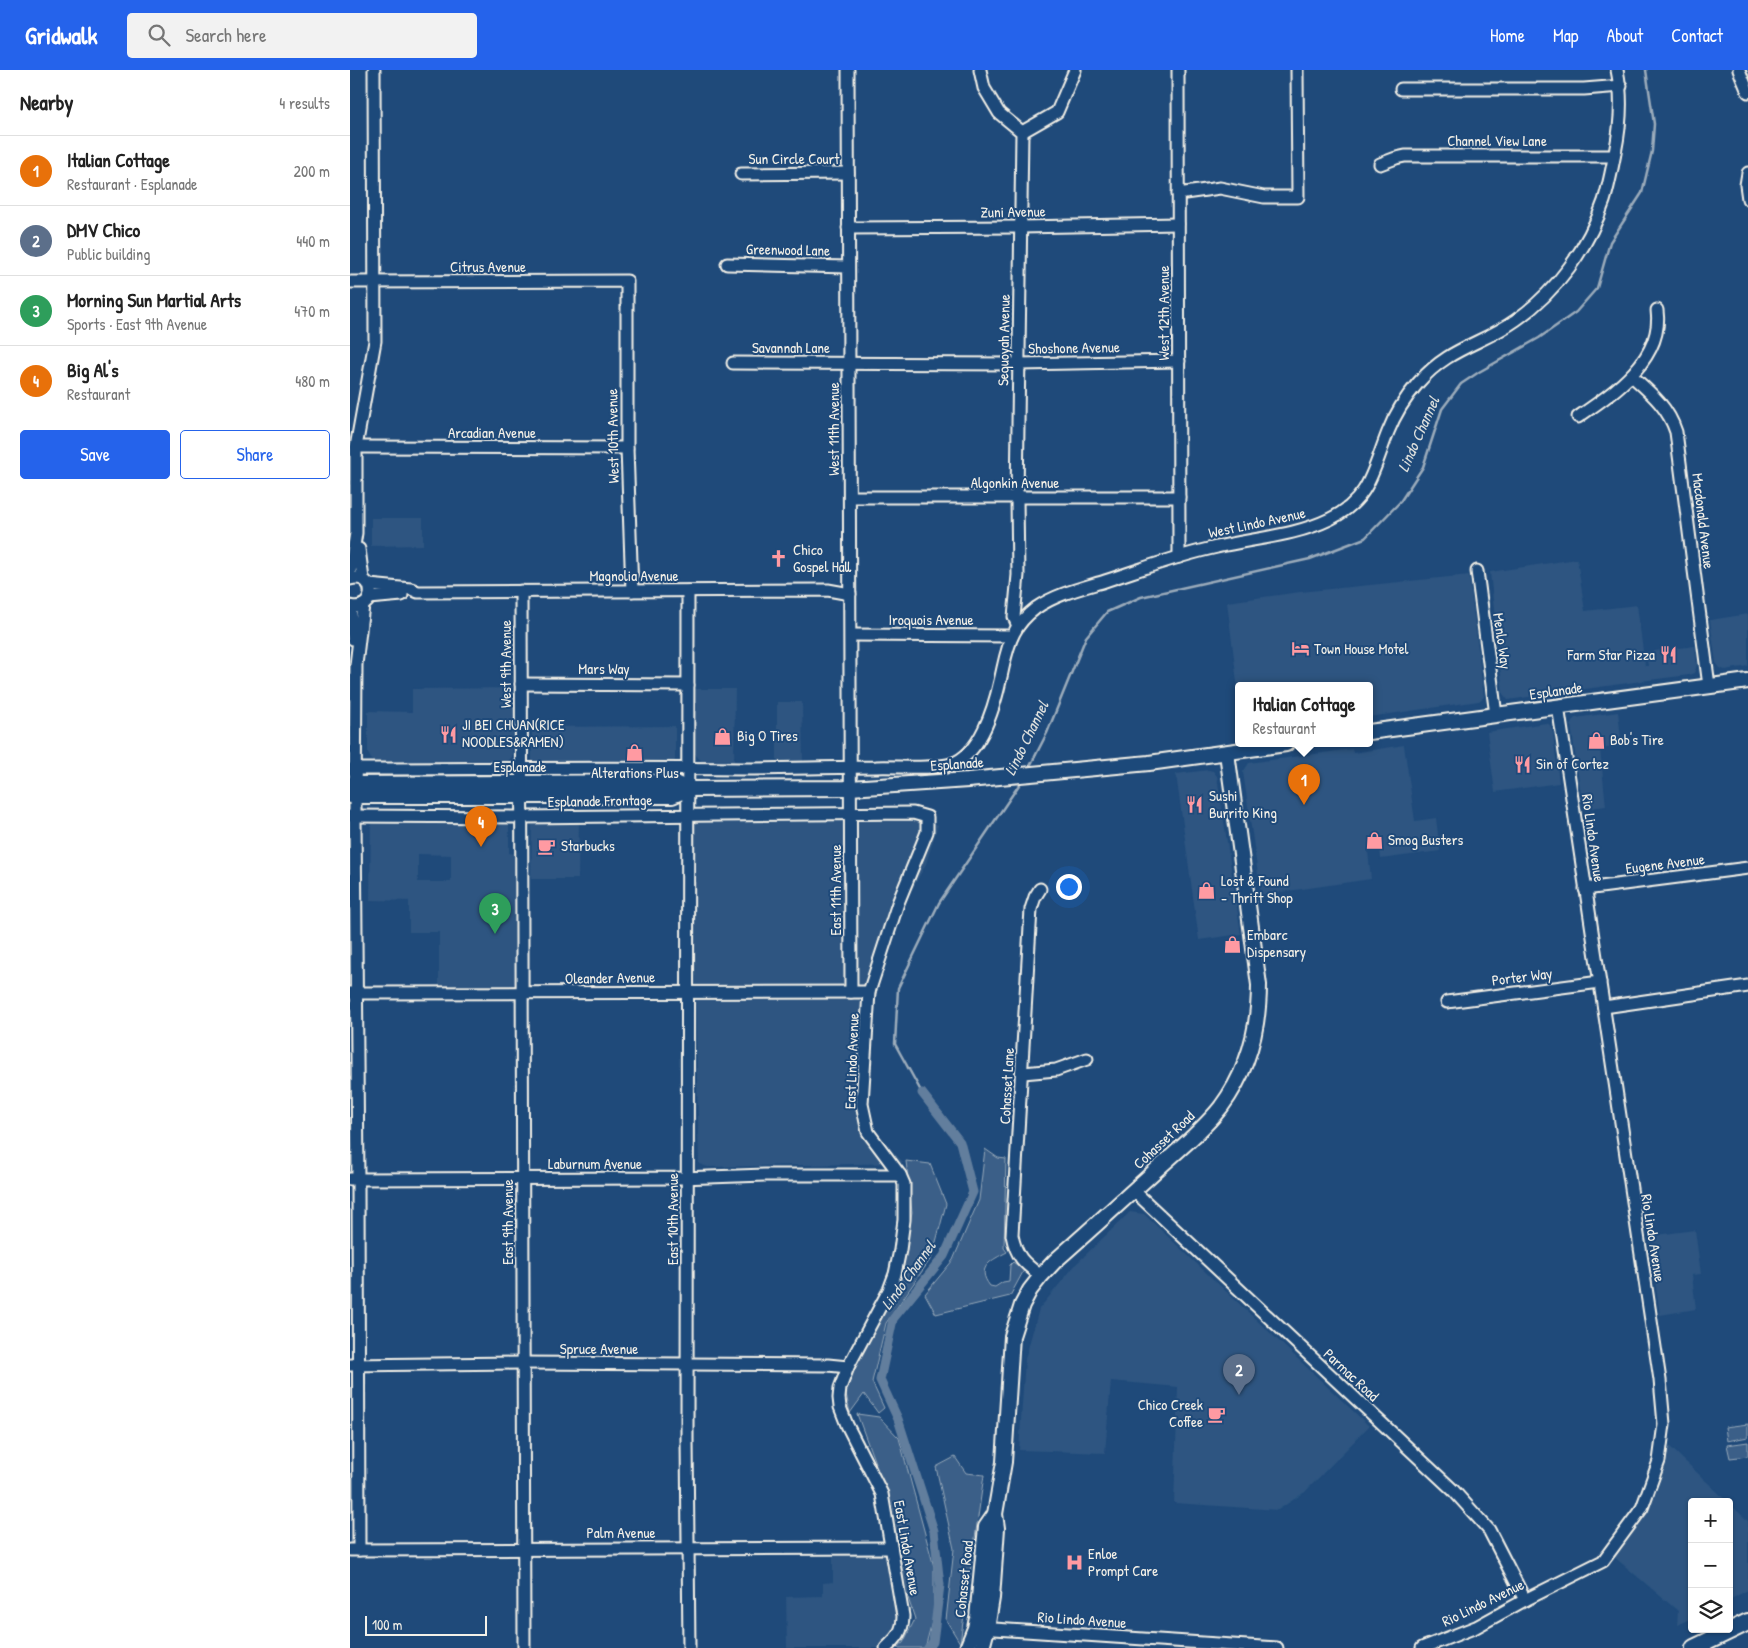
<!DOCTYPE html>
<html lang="en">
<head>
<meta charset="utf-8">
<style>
	:root { --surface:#fff; --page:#f2f2f2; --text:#222; --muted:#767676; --line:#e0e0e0; --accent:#2563eb }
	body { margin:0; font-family:"Patrick Hand",sans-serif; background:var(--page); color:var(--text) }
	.controls { position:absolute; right:15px; bottom:15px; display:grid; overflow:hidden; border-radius:5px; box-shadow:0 1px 4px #0004 }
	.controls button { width:45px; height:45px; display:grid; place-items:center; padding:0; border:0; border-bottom:1px solid var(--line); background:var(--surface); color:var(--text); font:25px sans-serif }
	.scale { position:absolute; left:15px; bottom:12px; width:122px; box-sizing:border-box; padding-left:5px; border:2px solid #f4f1e8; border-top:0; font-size:14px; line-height:18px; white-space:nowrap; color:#f4f1e8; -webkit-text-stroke:4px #1f4a7a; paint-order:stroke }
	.you { position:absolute; left:718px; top:816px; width:18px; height:18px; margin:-12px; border:4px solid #fff; border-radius:50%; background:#1a73e8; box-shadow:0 0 0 8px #1a73e833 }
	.badge { display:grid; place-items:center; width:32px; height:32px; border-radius:50%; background:var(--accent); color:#fff; font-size:16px; font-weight:700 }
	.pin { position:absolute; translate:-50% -41px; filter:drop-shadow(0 1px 2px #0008) }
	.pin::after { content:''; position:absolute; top:26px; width:18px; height:15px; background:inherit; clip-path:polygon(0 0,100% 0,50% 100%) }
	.popup { position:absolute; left:885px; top:612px; width:138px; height:65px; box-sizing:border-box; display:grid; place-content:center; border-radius:5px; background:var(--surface); filter:drop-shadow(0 1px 4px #0005); font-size:16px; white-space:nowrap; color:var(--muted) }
	.popup b { font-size:19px; color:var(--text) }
	.popup::after { content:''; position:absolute; left:50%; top:100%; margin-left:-10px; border:10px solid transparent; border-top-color:var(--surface) }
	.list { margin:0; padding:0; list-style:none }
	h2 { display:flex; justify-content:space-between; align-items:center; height:65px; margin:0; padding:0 20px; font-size:21px }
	h2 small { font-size:16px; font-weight:400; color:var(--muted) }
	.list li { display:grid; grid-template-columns:32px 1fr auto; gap:15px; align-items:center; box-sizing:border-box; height:70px; padding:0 20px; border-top:1px solid var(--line) }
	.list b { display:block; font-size:19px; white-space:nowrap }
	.list p { margin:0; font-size:16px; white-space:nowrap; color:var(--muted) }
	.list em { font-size:16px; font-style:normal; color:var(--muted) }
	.actions { display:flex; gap:10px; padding:15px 20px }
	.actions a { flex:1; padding:11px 0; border:1px solid var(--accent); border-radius:5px; text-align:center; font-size:18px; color:var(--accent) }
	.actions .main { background:var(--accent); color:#fff }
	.icon { flex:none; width:28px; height:28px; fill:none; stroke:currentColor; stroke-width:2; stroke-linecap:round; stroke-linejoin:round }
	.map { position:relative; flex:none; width:1398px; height:1578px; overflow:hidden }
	header { display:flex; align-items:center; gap:30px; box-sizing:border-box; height:70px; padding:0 25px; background:var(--accent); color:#fff }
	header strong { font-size:24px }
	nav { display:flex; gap:28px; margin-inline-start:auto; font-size:18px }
	.search { width:350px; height:45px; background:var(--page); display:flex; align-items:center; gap:12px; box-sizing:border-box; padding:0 18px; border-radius:5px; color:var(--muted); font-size:19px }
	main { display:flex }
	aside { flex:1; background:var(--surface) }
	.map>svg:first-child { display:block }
	.built { fill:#2d5581; fill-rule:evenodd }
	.green { fill:#3a5f88; stroke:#97a8b8 }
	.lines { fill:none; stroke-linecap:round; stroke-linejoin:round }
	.stream { stroke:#9cacbb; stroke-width:2.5 }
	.canal { stroke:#627e9d; stroke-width:9 }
	.minor-casing { stroke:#f4f1e8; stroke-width:15 }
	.major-casing { stroke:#f4f1e8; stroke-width:18 }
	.highway-casing { stroke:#f4f1e8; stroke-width:20 }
	.minor { stroke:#1f4a7a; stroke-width:11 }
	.major { stroke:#1f4a7a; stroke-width:14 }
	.highway { stroke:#1f4a7a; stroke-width:16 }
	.labels { text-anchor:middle; stroke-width:4; stroke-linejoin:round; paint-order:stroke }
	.street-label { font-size:15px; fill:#f4f1e8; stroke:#1f4a7a }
	.poi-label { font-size:15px; fill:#f4f1e8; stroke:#1f4a7a; text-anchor:start }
	.water-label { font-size:16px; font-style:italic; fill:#dee0dd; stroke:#1f4a7a }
</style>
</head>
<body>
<header>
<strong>Gridwalk</strong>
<div class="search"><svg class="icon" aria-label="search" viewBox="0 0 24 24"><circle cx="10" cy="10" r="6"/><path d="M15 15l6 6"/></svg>Search here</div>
<nav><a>Home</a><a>Map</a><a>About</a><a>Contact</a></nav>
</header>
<main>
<aside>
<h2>Nearby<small>4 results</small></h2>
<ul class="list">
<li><span class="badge" style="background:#e8710a">1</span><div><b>Italian Cottage</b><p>Restaurant · Esplanade</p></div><em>200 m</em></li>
<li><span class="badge" style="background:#5c6f8a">2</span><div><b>DMV Chico</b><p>Public building</p></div><em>440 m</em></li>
<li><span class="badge" style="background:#2e9e5b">3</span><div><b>Morning Sun Martial Arts</b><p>Sports · East 9th Avenue</p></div><em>470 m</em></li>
<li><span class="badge" style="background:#e8710a">4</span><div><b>Big Al's</b><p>Restaurant</p></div><em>480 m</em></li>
</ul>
<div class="actions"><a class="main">Save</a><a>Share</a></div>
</aside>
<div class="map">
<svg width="1398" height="1578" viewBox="0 0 1398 1578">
	<rect width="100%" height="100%" fill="#1f4a7a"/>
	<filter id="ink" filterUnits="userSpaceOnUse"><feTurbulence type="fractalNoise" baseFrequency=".02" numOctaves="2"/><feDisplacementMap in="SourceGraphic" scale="10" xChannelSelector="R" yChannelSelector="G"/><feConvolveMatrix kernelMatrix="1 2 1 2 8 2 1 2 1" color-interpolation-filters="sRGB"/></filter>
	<g filter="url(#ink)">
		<g class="built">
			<path d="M21,448H73V475L21,476Z"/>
			<path d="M1227,489L1235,541L1287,535L1295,596H1298L1296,582L1345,576L1347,595L1344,603L1339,605L1299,610L1158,630L1153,624L1140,502Z"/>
			<path d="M1119,505L1134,627L1129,631L1019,647V616H889V628L877,532L950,522Z"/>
			<path d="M1398,544V596L1375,600L1370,598L1366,593L1360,550Z"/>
			<path d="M165,618L162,687L155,694H26L21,689L18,683V641L62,642V619Z"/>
			<path d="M345,619H385L384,692H352L345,684Z"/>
			<path d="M427,632H452L453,692H427Z"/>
			<path d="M1268,642L1272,676L1250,679L1256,736L1233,739L1221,655L1222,651L1225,648Z"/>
			<path d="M1196,653L1200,655L1203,663L1209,713L1145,722L1137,662Z"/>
			<path d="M325,656V692L182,693V657Z"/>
			<path d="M1054,675L1065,751L1086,748L1090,781L1031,789L1030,780L1018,781L1021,809L911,825L893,702L899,693L1002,679L1003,683Z"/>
			<path d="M859,700L863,701L867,706L891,864L849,870L826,704Z"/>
			<path d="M571,747L588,755L576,794L556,831L526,922L518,1042L526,1064L554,1093L358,1097L349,1094L341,749Z"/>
			<path d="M21,750H69V753L110,754L111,750H159V783L167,784V919H89V862H59V831L20,830ZM68,784L101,785V812H68Z"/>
			<path d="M182,751H229L228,809H181Z"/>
			<path d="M780,1142L794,1144L1019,1356L955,1422L928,1440L824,1433L828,1317L761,1311L755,1383L669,1380L675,1289L689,1239L726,1194Z"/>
			<path d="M1345,1160L1351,1204L1342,1205L1346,1239L1310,1245L1299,1166Z"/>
			<path d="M1318,1375L1378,1432H1342V1548L1327,1555L1328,1541L1263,1486L1275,1471L1306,1423L1313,1401Z"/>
			<path d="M1379,1433L1398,1451V1520L1379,1530Z"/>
			<path d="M539,1482L548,1551L544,1568L529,1578H437L436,1527L473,1526V1513L483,1512V1483Z"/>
		</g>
		<g class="green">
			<path d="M635,1079L648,1088L656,1089L654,1178L657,1182C642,1190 625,1197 640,1216L645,1217L653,1212L659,1211L660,1195L663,1192L674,1200L660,1226L586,1244L575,1224L603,1190L629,1130Z"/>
			<path d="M556,1091L580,1094L596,1134L582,1187L536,1253L522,1312L534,1338L528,1343L514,1324L500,1343L494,1314L551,1205L562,1142Z"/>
			<path d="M507,1344L529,1347L549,1368L584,1497V1544L575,1578H543L553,1573L565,1549L555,1519L542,1439Z"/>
			<path d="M1398,1354V1367L1377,1371L1375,1357Z"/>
			<path d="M1398,1372V1386L1380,1388L1377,1375Z"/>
			<path d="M605,1387L616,1403L634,1405L610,1573L596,1550L604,1479L586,1397Z"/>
		</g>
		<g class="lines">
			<g class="stream">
				<path d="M678,700L697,663L736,567L757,542L791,527L960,489L1015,468L1050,432L1073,397L1092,339L1111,314L1129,302L1189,268L1226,242L1247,218L1260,172L1292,123L1302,81L1304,54L1296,0"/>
				<path d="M572,1023L545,974L548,918L589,833L673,709"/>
			</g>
			<path class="canal" d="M572,1023L610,1072L623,1122L594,1186L543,1249L530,1310L548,1349L584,1461L590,1515L583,1572L578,1578"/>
			<defs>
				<g id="minor">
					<path d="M498,0L501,922"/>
					<path d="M630,0L634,18L649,43L672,62L667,428L668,505L664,547L668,556"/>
					<path d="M828,0L829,487"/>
					<path d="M1389,0L1398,22"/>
					<path d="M1051,19H1234L1271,16"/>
					<path d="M672,62L707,42L725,0"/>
					<path d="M1030,94L1046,88L1055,86H1264"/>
					<path d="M1398,103L1396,115L1398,129"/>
					<path d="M391,104L498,103"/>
					<path d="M828,124L870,118L914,127H948L947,0"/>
					<path d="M498,158L671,157L828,154"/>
					<path d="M377,194L498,197"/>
					<path d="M0,212L277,211V378L282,521"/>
					<path d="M383,293L669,294L829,291"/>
					<path d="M1282,306C1301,323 1318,337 1326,362L1359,616"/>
					<path d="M1228,347C1263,323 1314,289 1307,240"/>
					<path d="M6,377L277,378"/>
					<path d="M500,427H829"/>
					<path d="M9,479L13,509"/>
					<path d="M1127,501L1146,645"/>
					<path d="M0,502L6,463V377L25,271L24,0"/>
					<path d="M0,509C27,501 27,543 0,536"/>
					<path d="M19,515L61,519L68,522L478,520L500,524"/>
					<path d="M171,521L174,1578"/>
					<path d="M338,521L337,1369L339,1578"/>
					<path d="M19,528L52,525"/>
					<path d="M0,537L3,569"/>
					<path d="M501,565L662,566"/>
					<path d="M171,614L338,615"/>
					<path d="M0,699C131,699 262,697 392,699C437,699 481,697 526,697C547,696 581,700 601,694C630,685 644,638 650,611C654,595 656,578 664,563C669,553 677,545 686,538C706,524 732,518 755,511C792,499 829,485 867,477C905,468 945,466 980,449C1020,430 1023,399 1038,362C1045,344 1056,327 1068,313C1099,277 1131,275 1166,250C1206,222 1238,178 1254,131C1259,115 1262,99 1265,83C1271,54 1273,28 1267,0"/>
					<path d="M0,746L172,747L563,743L577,747V762L548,833L519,922L512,1034L518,1062L550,1105L554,1114V1150L550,1180L545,1204L539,1220L498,1297L490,1318L489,1328L490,1337L497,1355L532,1424L553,1546C553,1561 547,1568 536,1578"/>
					<path d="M690,819L685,827L681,839L662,1165C666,1187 674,1193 691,1206"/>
					<path d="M1235,819L1398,798"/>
					<path d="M0,923L519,922"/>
					<path d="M1097,932L1250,912"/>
					<path d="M1254,937L1398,916"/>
					<path d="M673,1003L706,1000L737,989"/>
					<path d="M0,1109L331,1108L415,1105H550"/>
					<path d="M783,1120L1103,1420L1139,1460L1175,1530"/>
					<path d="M0,1295L173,1293L478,1295L498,1297"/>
					<path d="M0,1480L541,1478"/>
					<path d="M9,1480L8,1109L5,746L6,595L13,535"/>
					<path d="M630,1558L927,1578"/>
					<path d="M1072,1578L1126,1557L1175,1530L1253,1491L1292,1438L1309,1391L1314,1354L1310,1310L1208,636"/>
				</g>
				<g id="major">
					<path d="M1019,662L1398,611"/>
					<path d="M0,714L323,712L338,719"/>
					<path d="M0,726H322L338,719L500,718L618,710L799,693L936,674"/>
					<path d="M617,1578L625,1558L627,1548L636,1457L645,1444"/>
					<path d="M632,1578L637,1559L642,1528L647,1458L645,1444L654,1392L662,1266L672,1235L680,1220L691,1206L705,1191C739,1161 772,1131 805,1101C827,1081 852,1061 871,1037C897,1002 909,959 909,915L877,683"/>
				</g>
				<path id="highway" d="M1344,1578L1398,1552"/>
			</defs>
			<use href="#minor" class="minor-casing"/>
			<use href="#major" class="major-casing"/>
			<use href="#highway" class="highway-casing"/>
			<use href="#minor" class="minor"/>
			<use href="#major" class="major"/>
			<use href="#highway" class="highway"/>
		</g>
	</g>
	<defs>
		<symbol id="church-bare" viewBox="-9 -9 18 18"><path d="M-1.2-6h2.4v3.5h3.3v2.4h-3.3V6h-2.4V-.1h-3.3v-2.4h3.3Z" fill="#ff9aa2" stroke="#1f4a7a" stroke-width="2.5" paint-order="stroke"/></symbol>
		<symbol id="hotel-bare" viewBox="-9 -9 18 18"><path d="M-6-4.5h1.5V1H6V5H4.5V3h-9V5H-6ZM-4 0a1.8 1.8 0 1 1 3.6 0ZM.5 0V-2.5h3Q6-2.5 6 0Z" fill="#ff9aa2" stroke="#1f4a7a" stroke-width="2.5" paint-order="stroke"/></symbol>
		<symbol id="restaurant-bare" viewBox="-9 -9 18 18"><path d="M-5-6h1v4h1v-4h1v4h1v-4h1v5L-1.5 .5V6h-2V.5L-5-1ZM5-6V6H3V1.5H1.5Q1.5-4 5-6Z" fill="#ff9aa2" stroke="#1f4a7a" stroke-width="2.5" paint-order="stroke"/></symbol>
		<symbol id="shop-bare" viewBox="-9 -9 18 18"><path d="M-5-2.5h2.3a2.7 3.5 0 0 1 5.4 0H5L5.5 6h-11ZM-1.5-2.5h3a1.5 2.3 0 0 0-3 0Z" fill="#ff9aa2" stroke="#1f4a7a" stroke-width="2.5" paint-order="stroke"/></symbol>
		<symbol id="cafe-bare" viewBox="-9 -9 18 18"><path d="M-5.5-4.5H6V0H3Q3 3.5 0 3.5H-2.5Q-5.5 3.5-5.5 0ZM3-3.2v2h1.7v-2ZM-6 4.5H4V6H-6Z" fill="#ff9aa2" stroke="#1f4a7a" stroke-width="2.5" paint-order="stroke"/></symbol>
		<symbol id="hospital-bare" viewBox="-9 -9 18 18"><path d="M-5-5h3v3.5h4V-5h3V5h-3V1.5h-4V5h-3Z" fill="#ff9aa2" stroke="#1f4a7a" stroke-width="2.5" paint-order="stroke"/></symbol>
	</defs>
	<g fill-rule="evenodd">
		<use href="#church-bare" x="416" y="476" width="25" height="25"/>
		<use href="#hotel-bare" x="938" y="566" width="25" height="25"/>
		<use href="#restaurant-bare" x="1306" y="572" width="25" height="25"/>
		<use href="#restaurant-bare" x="86" y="652" width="25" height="25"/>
		<use href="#shop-bare" x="360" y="654" width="25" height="25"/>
		<use href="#shop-bare" x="1234" y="658" width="25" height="25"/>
		<use href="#shop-bare" x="272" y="670" width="25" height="25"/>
		<use href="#restaurant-bare" x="1160" y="682" width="25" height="25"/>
		<use href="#restaurant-bare" x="832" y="722" width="25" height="25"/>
		<use href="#shop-bare" x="1012" y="758" width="25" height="25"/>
		<use href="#cafe-bare" x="184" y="764" width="25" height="25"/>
		<use href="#shop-bare" x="844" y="808" width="25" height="25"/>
		<use href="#shop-bare" x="870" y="862" width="25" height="25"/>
		<use href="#cafe-bare" x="854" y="1332" width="25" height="25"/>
		<use href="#hospital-bare" x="712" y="1480" width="25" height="25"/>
	</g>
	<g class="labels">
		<g class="street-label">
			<text x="1147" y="76">Channel View Lane</text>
			<text x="444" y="94">Sun Circle Court</text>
			<text transform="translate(663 142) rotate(-1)" y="5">Zuni Avenue</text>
			<text transform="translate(438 180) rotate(1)" y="5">Greenwood Lane</text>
			<text x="138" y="202">Citrus Avenue</text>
			<text transform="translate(814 243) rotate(-90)" y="5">West 12th Avenue</text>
			<text transform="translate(654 270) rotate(-89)" y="5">Sequoyah Avenue</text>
			<text x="441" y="283">Savannah Lane</text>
			<text transform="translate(724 278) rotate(-1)" y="5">Shoshone Avenue</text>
			<text transform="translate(484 359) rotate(-90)" y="5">West 11th Avenue</text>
			<text x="142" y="368">Arcadian Avenue</text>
			<text transform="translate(263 366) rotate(-91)" y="5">West 10th Avenue</text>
			<text x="665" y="418">Algonkin Avenue</text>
			<text transform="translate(1353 451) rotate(83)" y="5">Macdonald Avenue</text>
			<text transform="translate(907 453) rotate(-12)" y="5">West Lindo Avenue</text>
			<text x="284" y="511">Magnolia Avenue</text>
			<text x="581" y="555">Iroquois Avenue</text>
			<text transform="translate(1152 571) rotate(82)" y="5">Menlo Way</text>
			<text transform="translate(156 594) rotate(-90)" y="5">West 9th Avenue</text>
			<text x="254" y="604">Mars Way</text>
			<text transform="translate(1206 621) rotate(-8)" y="5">Esplanade</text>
			<text transform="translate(607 694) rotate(-4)" y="5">Esplanade</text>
			<text x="170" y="702">Esplanade</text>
			<text transform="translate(250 731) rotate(-1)" y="5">Esplanade Frontage</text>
			<text transform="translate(1243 768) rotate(82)" y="5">Rio Lindo Avenue</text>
			<text transform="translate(1315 794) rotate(-7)" y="5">Eugene Avenue</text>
			<text transform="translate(486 820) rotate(-90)" y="5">East 11th Avenue</text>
			<text transform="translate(1172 907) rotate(-7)" y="5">Porter Way</text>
			<text transform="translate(260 908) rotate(-1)" y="5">Oleander Avenue</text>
			<text transform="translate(502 991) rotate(-88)" y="5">East Lindo Avenue</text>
			<text transform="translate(657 1016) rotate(-87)" y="5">Cohasset Lane</text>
			<text transform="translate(814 1070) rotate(-43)" y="5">Cohasset Road</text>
			<text x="245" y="1099">Laburnum Avenue</text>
			<text transform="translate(323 1149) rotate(-90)" y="5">East 10th Avenue</text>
			<text transform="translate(158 1152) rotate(-90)" y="5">East 9th Avenue</text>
			<text transform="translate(1303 1168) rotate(81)" y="5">Rio Lindo Avenue</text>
			<text x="249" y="1284">Spruce Avenue</text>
			<text transform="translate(1001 1305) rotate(43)" y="5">Parmac Road</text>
			<text x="271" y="1468">Palm Avenue</text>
			<text transform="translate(557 1478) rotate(80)" y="5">East Lindo Avenue</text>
			<text transform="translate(614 1509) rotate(-84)" y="5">Cohasset Road</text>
			<text transform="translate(1133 1533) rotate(-26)" y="5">Rio Lindo Avenue</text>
			<text transform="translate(732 1550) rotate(4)" y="5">Rio Lindo Avenue</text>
		</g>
		<g class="poi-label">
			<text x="443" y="485">Chico<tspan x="443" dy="17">Gospel Hall</tspan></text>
			<text x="964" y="584">Town House Motel</text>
			<text x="1305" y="590" text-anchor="end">Farm Star Pizza</text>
			<text x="112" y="660">JI BEI CHUAN(RICE<tspan x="112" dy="17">NOODLES&amp;RAMEN)</tspan></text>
			<text x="387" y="671">Big O Tires</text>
			<text x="1260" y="675">Bob's Tire</text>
			<text x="1186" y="699">Sin of Cortez</text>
			<text x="285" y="708" text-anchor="middle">Alterations Plus</text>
			<text x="859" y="731">Sushi<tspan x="859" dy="17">Burrito King</tspan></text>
			<text x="1038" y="775">Smog Busters</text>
			<text x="211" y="781">Starbucks</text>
			<text x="871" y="816">Lost &amp; Found<tspan x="871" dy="17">- Thrift Shop</tspan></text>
			<text x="897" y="870">Embarc<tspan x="897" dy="17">Dispensary</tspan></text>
			<text x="853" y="1340" text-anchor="end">Chico Creek<tspan x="853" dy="17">Coffee</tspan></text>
			<text x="738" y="1489">Enloe<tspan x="738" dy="17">Prompt Care</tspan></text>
		</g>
		<g class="water-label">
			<text transform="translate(1068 364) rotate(-66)" y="6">Lindo Channel</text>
			<text transform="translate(676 668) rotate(-64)" y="6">Lindo Channel</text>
			<text transform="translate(558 1205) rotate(-54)" y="6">Lindo Channel</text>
		</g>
	</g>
</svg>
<div class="controls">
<button>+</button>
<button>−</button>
<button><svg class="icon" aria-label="layers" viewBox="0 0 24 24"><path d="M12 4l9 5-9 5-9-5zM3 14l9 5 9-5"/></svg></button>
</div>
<div class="scale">100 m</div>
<div class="you"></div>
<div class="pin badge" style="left:954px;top:735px;background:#e8710a">1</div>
<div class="popup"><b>Italian Cottage</b>Restaurant</div>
<div class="pin badge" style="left:889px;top:1325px;background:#5c6f8a">2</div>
<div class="pin badge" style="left:145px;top:864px;background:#2e9e5b">3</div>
<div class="pin badge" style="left:131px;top:777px;background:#e8710a">4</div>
</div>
</main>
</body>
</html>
